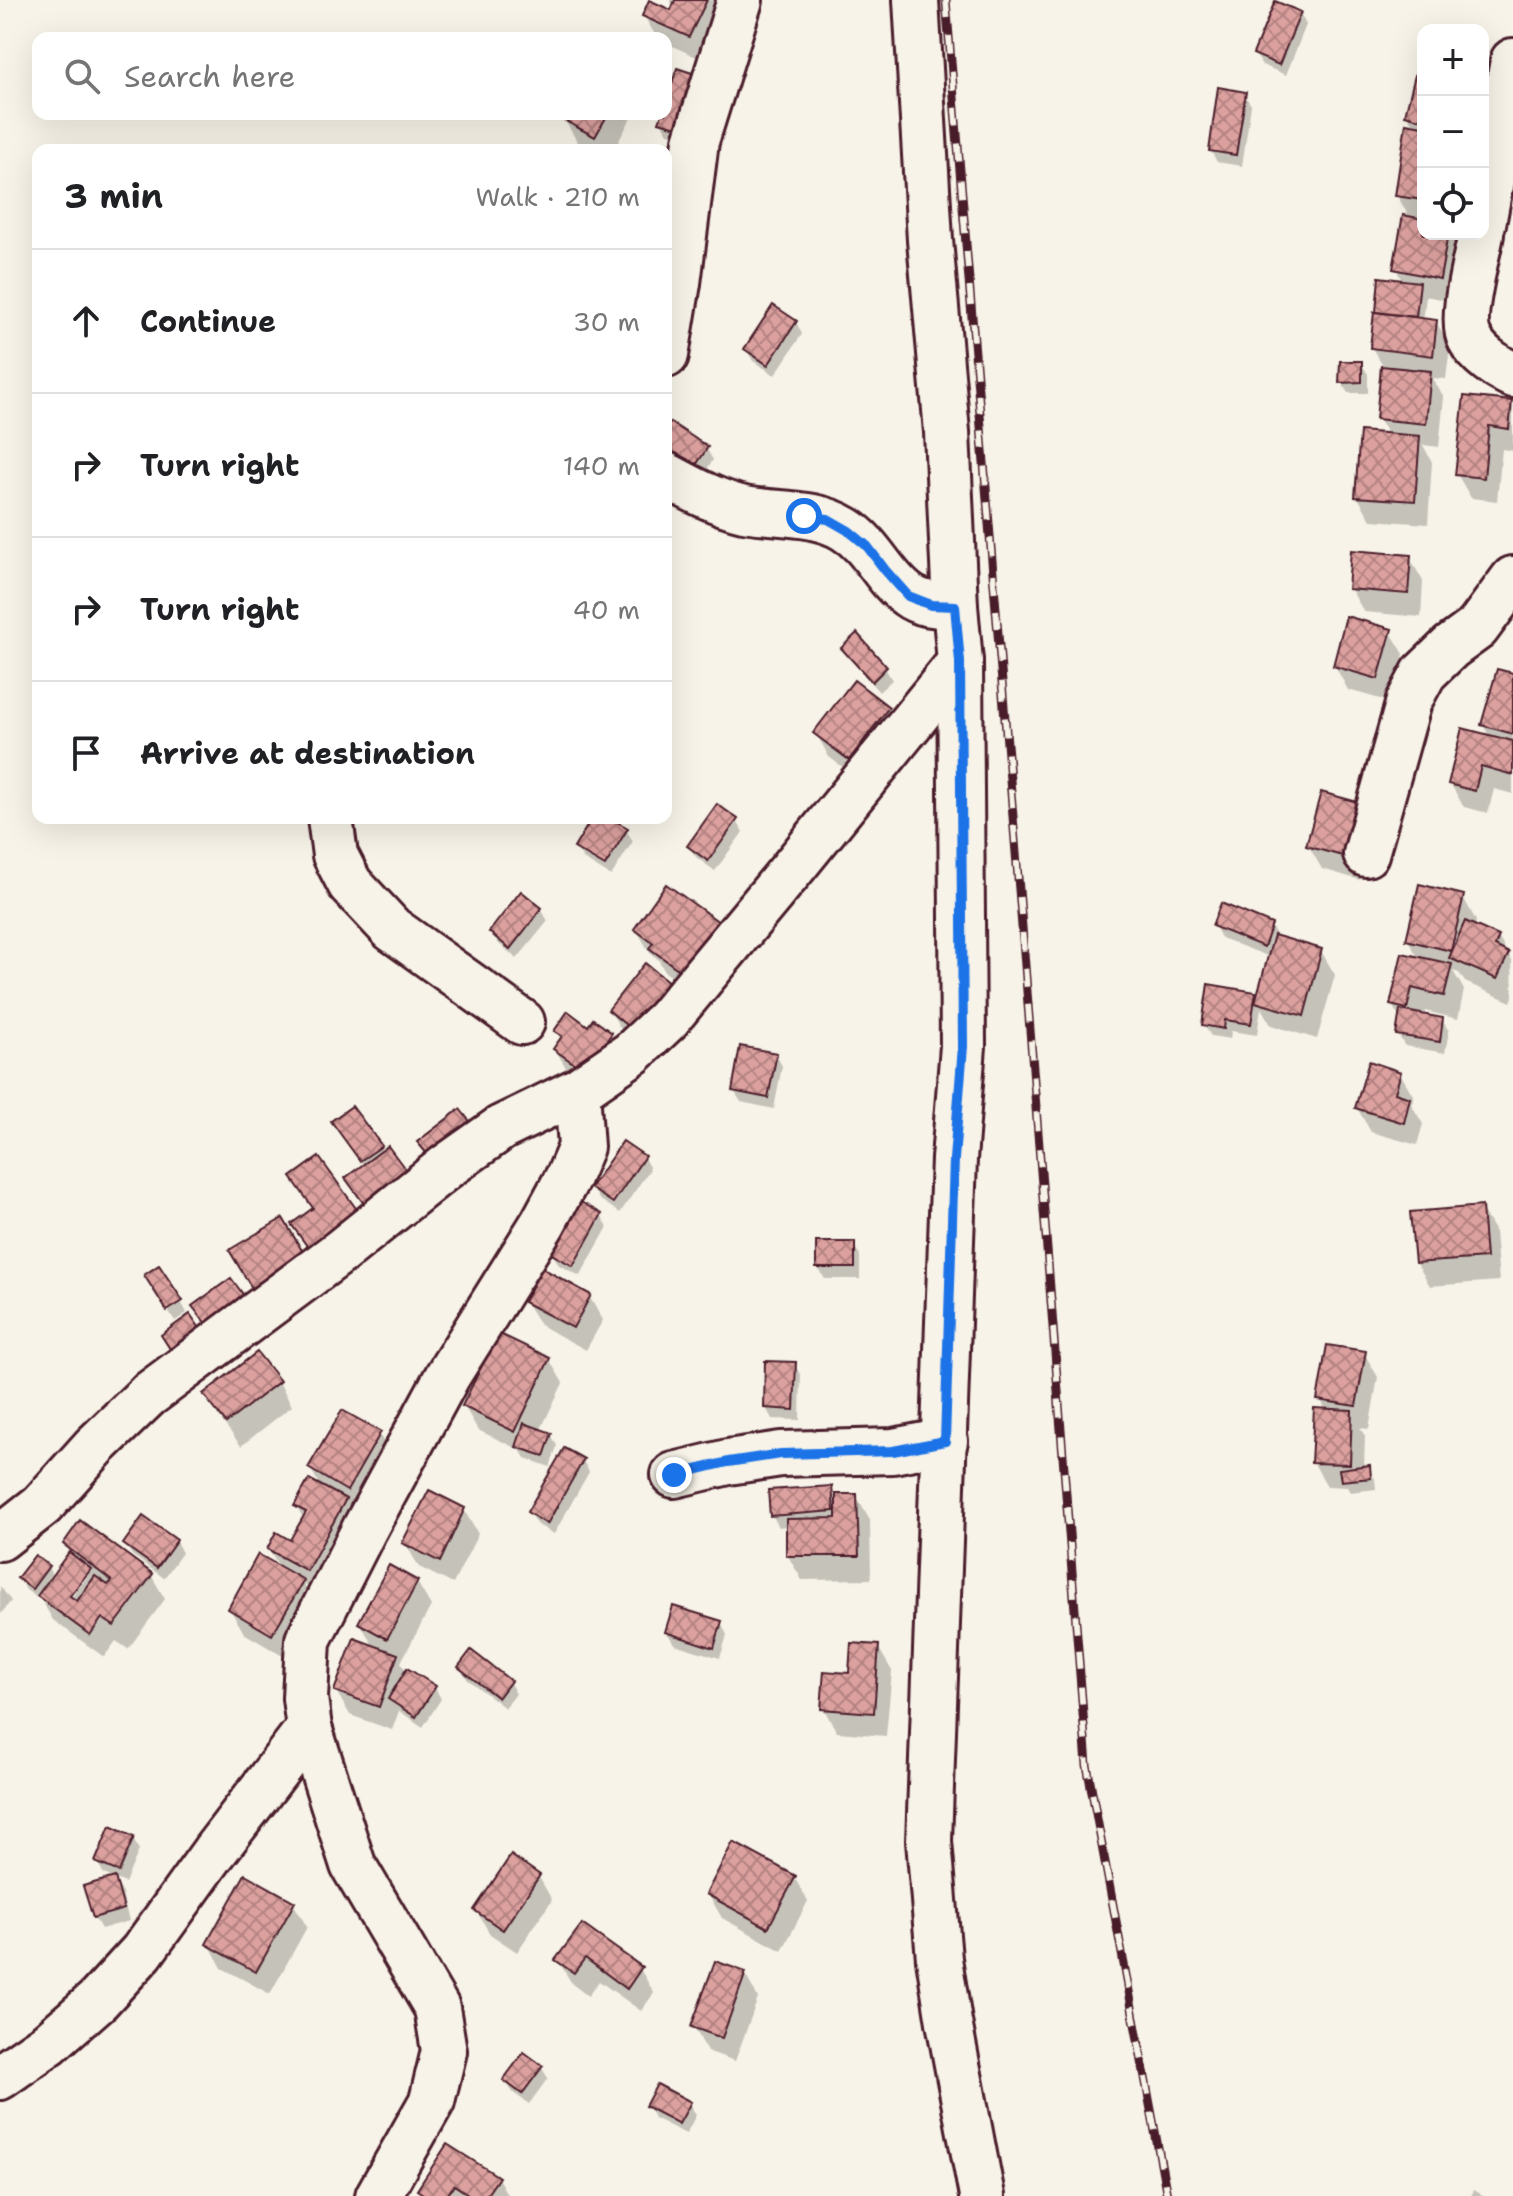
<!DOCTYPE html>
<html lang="en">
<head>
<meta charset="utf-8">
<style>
	:root { --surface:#fff; --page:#f6f6f6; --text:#202124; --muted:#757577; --line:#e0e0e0 }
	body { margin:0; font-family:"Shantell Sans",sans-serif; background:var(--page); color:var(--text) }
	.controls { position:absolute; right:24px; top:24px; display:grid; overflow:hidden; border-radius:16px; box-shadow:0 8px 32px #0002 }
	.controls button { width:72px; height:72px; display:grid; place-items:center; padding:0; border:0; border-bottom:2px solid var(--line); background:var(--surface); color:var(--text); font:40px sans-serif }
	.stop { position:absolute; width:24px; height:24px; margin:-18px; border:6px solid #1a73e8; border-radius:50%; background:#fff }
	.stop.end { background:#1a73e8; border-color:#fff; box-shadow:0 2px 8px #0008 }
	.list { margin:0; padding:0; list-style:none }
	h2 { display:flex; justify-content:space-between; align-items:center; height:104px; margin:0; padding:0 32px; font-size:34px }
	h2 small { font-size:26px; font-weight:400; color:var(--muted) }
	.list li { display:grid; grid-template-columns:52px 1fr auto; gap:24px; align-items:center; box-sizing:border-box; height:144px; padding:0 32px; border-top:2px solid var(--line) }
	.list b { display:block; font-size:30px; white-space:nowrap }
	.list em { font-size:26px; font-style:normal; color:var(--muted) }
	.icon { flex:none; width:44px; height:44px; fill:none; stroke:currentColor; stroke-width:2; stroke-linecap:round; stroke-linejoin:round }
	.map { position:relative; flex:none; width:1513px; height:2196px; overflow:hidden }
	.search { position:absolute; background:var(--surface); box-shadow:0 8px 32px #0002; left:32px; top:32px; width:640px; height:88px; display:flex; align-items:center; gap:20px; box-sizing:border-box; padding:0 28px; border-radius:16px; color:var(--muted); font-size:30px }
	.panel { position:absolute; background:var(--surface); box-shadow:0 8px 32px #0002; left:32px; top:144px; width:640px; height:680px; border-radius:16px }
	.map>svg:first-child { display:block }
	.shadow { fill:#0003; fill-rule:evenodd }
	.building { fill:url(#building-cross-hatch); stroke:#4a1f2b; stroke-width:2 }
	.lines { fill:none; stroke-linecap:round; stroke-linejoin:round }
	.street-casing { stroke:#4a1f2b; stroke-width:50 }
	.street { stroke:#f7f3e8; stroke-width:44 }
	.rail-casing { stroke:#4a1f2b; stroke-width:9 }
	.rail { stroke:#f7f3e8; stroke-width:6; stroke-dasharray:18; stroke-linecap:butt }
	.route { stroke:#1a73e8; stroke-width:10 }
</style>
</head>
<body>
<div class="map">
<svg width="1513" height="2196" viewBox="0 0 1513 2196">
	<defs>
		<pattern id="building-cross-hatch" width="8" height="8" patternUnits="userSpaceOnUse" patternTransform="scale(2)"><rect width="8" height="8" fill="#dca19f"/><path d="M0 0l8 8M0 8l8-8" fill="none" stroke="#b48382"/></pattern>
	</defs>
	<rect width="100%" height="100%" fill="#f7f3e8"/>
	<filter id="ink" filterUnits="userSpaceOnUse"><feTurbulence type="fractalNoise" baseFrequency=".0125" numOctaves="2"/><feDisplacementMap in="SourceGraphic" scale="16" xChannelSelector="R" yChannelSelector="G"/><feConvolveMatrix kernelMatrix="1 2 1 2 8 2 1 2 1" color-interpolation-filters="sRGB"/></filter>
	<g filter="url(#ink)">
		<g class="shadow">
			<path d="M670,0H721L703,60L666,43V38H657L644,16L672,12L674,7Z"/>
			<path d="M1300,13L1306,25L1286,75L1262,65L1255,54Z"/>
			<path d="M1423,67V234H1453L1463,250L1453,302L1426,296L1423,321L1436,322L1450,346L1446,379L1432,378L1444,397L1439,447L1423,445L1432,462L1428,524L1371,520L1357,496L1388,435L1378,418L1383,366L1372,348L1380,315L1378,311L1403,282L1396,269L1410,219L1397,195L1414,126L1407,115Z"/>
			<path d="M1244,94L1251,105L1242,166L1217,162L1211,151Z"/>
			<path d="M666,108L690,140L668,133L661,122L664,114H666Z"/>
			<path d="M567,114H633L614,150H591L578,143L564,119Z"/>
			<path d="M796,322L802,334L775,375L753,361L746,349Z"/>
			<path d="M1361,363L1368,374V393H1348L1341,382Z"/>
			<path d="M1466,398L1511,403L1513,407V451L1502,449L1497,501L1471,498L1457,474Z"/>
			<path d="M666,432L706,448L713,460L695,487Z"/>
			<path d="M1409,557L1423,581L1421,617L1364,612L1350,588Z"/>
			<path d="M1390,631L1404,654L1391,702L1348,690L1335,666Z"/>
			<path d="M844,648L885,668L892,680L879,692L851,660Z"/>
			<path d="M1513,675V794L1494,789L1488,813L1464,807L1450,783L1490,737L1483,725Z"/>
			<path d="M887,708L901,732L863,782L829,757L816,733Z"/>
			<path d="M595,818H606L626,830L633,841L611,876L583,859L576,848Z"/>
			<path d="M737,821L743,832L715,871L696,857L689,846Z"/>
			<path d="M1374,829L1360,880L1322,869L1308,845Z"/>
			<path d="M666,887L703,1000L665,972L658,959L650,953L636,929Z"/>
			<path d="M521,894L541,909L548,921L517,959L498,943L491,932Z"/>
			<path d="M1463,897L1476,921L1475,927L1498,937L1512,961L1513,997L1511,1002L1465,982L1459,973L1453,971L1464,990L1458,1019L1425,1011L1424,1016L1442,1020L1449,1031L1445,1053L1405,1046L1398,1035L1400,1019L1392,1005L1419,959L1408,940Z"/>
			<path d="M1215,926H1271L1278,938L1321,951L1335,975L1317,1039L1271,1025L1261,1008L1257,1035L1231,1031L1230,1039L1211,1036L1204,1025L1254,993L1258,999L1270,957L1221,938Z"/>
			<path d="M673,988L624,1034L610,1011Z"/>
			<path d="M589,1029L610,1034L624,1058L569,1073L555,1049L562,1040L556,1031Z"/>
			<path d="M776,1055L782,1066L774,1109L741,1102L734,1091Z"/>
			<path d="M1400,1073L1414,1097L1411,1104L1423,1124L1417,1145L1371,1132L1357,1108Z"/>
			<path d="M352,1109L383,1152L386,1236L361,1202L347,1179L364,1166L340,1133Z"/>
			<path d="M644,1158L650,1169L620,1213L599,1199L593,1188Z"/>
			<path d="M1481,1208L1495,1232L1499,1281L1430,1286L1416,1262Z"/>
			<path d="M601,1215L608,1227L580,1276L559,1265L552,1253Z"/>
			<path d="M853,1244L860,1255V1279H825L818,1268Z"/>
			<path d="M153,1287L181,1302L187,1313L175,1321Z"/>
			<path d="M589,1296L603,1320L586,1350L540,1325L526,1302Z"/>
			<path d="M1364,1353L1378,1377L1369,1429L1360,1428L1365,1436L1364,1468L1368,1467L1375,1479L1376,1489L1350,1492L1347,1487L1327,1486L1313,1462L1326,1410L1320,1399Z"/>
			<path d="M257,1354L279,1382L292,1406L241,1446L220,1418L206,1394Z"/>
			<path d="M549,1359L563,1383L540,1431L551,1434L557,1446L550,1467L525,1458L520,1450L478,1430L464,1406Z"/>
			<path d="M794,1364L801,1376L800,1420L772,1419L766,1408Z"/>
			<path d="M379,1434L393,1458L361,1514L348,1506L359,1525L321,1594L303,1584L316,1605L286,1658L244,1633L230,1609L281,1570L269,1549L291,1542L304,1519L296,1506L322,1489L310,1468Z"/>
			<path d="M583,1461L589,1472L554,1534L536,1524L529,1512Z"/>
			<path d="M830,1488L835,1496H856L870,1520L871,1579L802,1580L788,1556V1526L779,1527L772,1515Z"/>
			<path d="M464,1510L478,1534L453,1584L419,1567L405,1543Z"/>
			<path d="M176,1541L182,1553L164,1578L132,1555L125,1544Z"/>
			<path d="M65,1544L151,1575L165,1599L128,1649L116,1641L104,1657L53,1620L40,1598L39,1599L26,1590L20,1578L48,1567L53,1577L71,1554ZM83,1576H88L65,1606L62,1603Z"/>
			<path d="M417,1582L431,1606L401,1662L407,1673L435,1687L441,1699L423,1727L399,1711L392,1730L350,1715L336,1691L374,1647L360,1623Z"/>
			<path d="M0,1586L11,1601L0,1615Z"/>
			<path d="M721,1623L727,1635L720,1658L674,1644L667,1632Z"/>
			<path d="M878,1647L892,1671L886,1736L837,1732L823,1708L850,1675Z"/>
			<path d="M461,1667L510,1683L516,1694L505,1708L467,1679Z"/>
			<path d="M133,1839L139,1850L125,1883L104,1874L97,1862Z"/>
			<path d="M539,1877L552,1900L517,1952L490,1934L476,1910Z"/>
			<path d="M794,1877L808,1901L782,1951L722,1918L708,1894Z"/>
			<path d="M114,1879L121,1890L129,1921L101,1929L94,1917Z"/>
			<path d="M293,1903L307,1927L270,1994L222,1968L209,1944Z"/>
			<path d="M582,1926L640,1969L654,1993L641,2011L599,1981L588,1996L572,1984L558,1960Z"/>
			<path d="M745,1974L758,1998L735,2061L707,2051L694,2027Z"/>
			<path d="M541,2067L548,2078L529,2104L512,2092L506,2080Z"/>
			<path d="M689,2104L696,2115L686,2134L654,2118L648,2106Z"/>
			<path d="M498,2178L508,2196H422L419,2190Z"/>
			<path d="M1474,2190L1484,2196H1471Z"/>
		</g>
		<g class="building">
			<path d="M649,0L671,10L675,0H707L689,37L642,16Z"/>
			<path d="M1275,1L1301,12L1279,65L1253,54Z"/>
			<path d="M1418,63L1423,65V120L1405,115Z"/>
			<path d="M677,68L701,76L684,129L659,122L662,114H666V101Z"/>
			<path d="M1218,87L1246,92L1236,155L1209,151Z"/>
			<path d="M565,114H608L595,137L562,119Z"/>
			<path d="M1406,123L1423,126V200L1395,196Z"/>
			<path d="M1403,215L1423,219V234H1448L1440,279L1393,269Z"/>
			<path d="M1379,277L1420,282L1416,317L1376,312Z"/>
			<path d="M773,305L797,321L768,365L744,349Z"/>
			<path d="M1374,312L1437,320L1433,356L1370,348Z"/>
			<path d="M1340,361H1362V382L1339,383Z"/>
			<path d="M1381,366L1431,371L1426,424L1376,419Z"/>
			<path d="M1464,396L1512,401L1509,429L1489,426L1484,478L1455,475Z"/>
			<path d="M670,422L708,447L688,477L666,462V428Z"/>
			<path d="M1360,431L1420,436L1415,501L1355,497Z"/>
			<path d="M1351,550L1411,555L1408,594L1348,589Z"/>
			<path d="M1346,616L1392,629L1378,679L1333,666Z"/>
			<path d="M857,633L887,667L872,682L841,648Z"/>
			<path d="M1497,669L1513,673V734L1481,725Z"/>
			<path d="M854,680L889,707L849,760L813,733Z"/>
			<path d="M1462,728L1513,741V775L1481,766L1475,791L1448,784Z"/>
			<path d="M1321,792L1361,803L1346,857L1306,846Z"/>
			<path d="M717,804L738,819L708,861L687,846Z"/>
			<path d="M592,818H610L628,828L605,866L574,848Z"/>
			<path d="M666,884L726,927L689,977L649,948L653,943L634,929Z"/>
			<path d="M1419,884L1464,895L1451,951L1406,940Z"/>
			<path d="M521,891L542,908L510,949L489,932Z"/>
			<path d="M1221,903L1272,924L1264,947L1212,926Z"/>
			<path d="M1465,921L1499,936L1495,946L1509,953L1497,979L1449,958Z"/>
			<path d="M1274,935L1322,949L1304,1016L1255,1002Z"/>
			<path d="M1402,953L1452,964L1444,996L1412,988L1407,1009L1390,1005Z"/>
			<path d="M645,963L675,987L637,1034L608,1010Z"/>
			<path d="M1208,984L1256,992L1251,1024L1225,1020L1224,1029L1202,1025Z"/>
			<path d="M1400,1010L1443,1018L1440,1042L1396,1035Z"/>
			<path d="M568,1011L588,1026L593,1019L612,1033L585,1071L553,1049L562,1036L554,1031Z"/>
			<path d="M740,1046L777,1053L768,1098L732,1091Z"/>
			<path d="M1369,1061L1401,1072L1395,1093L1410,1098L1404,1123L1355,1108Z"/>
			<path d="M352,1106L382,1146L360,1161L331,1121Z"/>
			<path d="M460,1109L476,1129L434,1162L417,1142Z"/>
			<path d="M623,1141L645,1156L613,1203L590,1188Z"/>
			<path d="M388,1146L414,1181L371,1213L345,1178Z"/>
			<path d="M319,1157L363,1218L313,1254L291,1224L313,1208L291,1177Z"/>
			<path d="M579,1201L602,1214L573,1266L550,1253Z"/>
			<path d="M1482,1206L1486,1258L1415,1263L1410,1212Z"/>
			<path d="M283,1218L307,1259L253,1290L229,1250Z"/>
			<rect x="816" y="1242" width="39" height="26"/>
			<path d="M159,1265L183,1301L167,1311L144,1275Z"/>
			<path d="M542,1268L591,1295L573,1328L524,1302Z"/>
			<path d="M231,1278L248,1301L211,1330L192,1306Z"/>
			<path d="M190,1314L206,1337L176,1358L161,1335Z"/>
			<path d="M498,1333L550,1358L515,1432L462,1406Z"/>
			<path d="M1327,1345L1366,1351L1356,1406L1317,1400Z"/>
			<path d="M257,1352L280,1381L226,1423L203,1394Z"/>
			<path d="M765,1361L796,1362L794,1410L764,1408Z"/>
			<path d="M1314,1408L1352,1410L1350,1464L1311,1463Z"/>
			<path d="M342,1410L381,1432L347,1491L308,1468Z"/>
			<path d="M524,1423L552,1433L544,1456L516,1447Z"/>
			<path d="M564,1448L584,1459L547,1524L527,1512Z"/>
			<path d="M1370,1465L1371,1478L1341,1481L1339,1469Z"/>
			<path d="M309,1479L346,1499L307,1571L267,1549L276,1532L290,1540L306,1512L294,1506Z"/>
			<path d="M832,1486L834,1511L770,1516L768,1490Z"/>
			<path d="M429,1490L465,1508L440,1562L402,1543Z"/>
			<path d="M836,1494H857L859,1556H786V1519L836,1518Z"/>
			<path d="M143,1516L177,1540L157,1568L123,1544Z"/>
			<path d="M80,1520L153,1574L114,1626L102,1618L90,1635L37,1596L69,1552L91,1569L70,1596L77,1601L95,1576L108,1585L112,1581L63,1544Z"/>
			<path d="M258,1554L304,1580L272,1635L228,1609Z"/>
			<path d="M35,1555L49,1566L32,1589L17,1578Z"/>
			<path d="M389,1565L418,1581L387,1639L358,1623Z"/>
			<path d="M673,1606L722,1621L714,1648L665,1632Z"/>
			<path d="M354,1638L398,1654L379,1707L334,1691Z"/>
			<path d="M851,1643L879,1645L874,1713L821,1709L824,1671L849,1673Z"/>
			<path d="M471,1650L511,1681L498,1698L458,1667Z"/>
			<path d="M407,1668L436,1686L416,1717L388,1699Z"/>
			<path d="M110,1826L134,1837L119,1872L95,1862Z"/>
			<path d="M733,1842L796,1876L768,1928L706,1894Z"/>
			<path d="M511,1855L540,1875L503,1930L474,1910Z"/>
			<path d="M245,1874L295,1902L256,1972L206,1944Z"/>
			<path d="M115,1877L124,1909L93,1918L83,1886Z"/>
			<path d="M582,1924L642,1967L627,1989L585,1958L574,1973L555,1960Z"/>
			<path d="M715,1961L746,1972L722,2038L691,2027Z"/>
			<path d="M524,2052L543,2066L522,2094L503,2080Z"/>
			<path d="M657,2084L691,2102L679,2124L645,2106Z"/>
			<path d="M447,2144L499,2177L486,2196H471L454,2185L447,2196H426L417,2190Z"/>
		</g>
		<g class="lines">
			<defs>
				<g id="street">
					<path d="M916,0L930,240L947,432L955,606L960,662L963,1046L954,1159L929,1841L939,1959L949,2022L982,2196"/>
					<path d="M1483,224L1513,61"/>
					<path d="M1481,234C1477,257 1459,320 1470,339C1478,355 1498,368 1513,375"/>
					<path d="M666,355L678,283L696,141L740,0"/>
					<path d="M666,475C690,488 717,503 744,509C778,515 816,511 845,529C872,545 883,577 908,595C921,605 939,605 955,606"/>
					<path d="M330,818L335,855L350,884L392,929L522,1022"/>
					<path d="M1366,854L1409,701L1424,673L1451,647L1477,628L1513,579"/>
					<path d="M674,1475L728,1462L781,1454L893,1451L945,1441"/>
					<path d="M0,1538L42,1505L95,1446L148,1395L340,1252L446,1167L501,1128L577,1091L632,1053L667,1020L792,869L960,662"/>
					<path d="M0,2077L49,2043L98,2000L142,1952L214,1852L309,1728"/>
					<path d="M378,2196L432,2101L444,2051L437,2008L353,1865L309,1728L305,1698L308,1640L365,1528L448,1375L543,1223L569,1175L581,1147L577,1091"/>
				</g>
			</defs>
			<use href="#street" class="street-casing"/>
			<use href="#street" class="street"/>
			<defs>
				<path id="rail" d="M946,0L1021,914L1087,1765L1167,2196"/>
			</defs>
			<use href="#rail" class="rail-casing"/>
			<use href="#rail" class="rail"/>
		</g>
	</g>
	<g class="lines" filter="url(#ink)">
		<path class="route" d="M674,1475L728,1462L781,1454L893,1451L945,1441L954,1159L963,1046L960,662L955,606L931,605L908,596L885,570L867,546L849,531L828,519L804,516"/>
	</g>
</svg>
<div class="controls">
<button>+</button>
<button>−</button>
<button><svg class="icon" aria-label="locate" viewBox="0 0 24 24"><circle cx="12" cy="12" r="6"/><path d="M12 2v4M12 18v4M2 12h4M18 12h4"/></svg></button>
</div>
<div class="stop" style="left:804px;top:516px"></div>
<div class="stop end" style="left:674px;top:1475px"></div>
<div class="search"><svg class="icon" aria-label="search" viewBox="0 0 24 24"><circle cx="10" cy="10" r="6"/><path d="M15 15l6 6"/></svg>Search here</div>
<section class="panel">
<h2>3 min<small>Walk · 210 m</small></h2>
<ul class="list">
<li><svg class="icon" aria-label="ahead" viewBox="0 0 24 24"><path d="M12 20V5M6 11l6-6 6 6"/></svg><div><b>Continue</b></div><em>30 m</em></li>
<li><svg class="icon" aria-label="right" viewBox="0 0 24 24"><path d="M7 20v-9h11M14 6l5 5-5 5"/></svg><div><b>Turn right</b></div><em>140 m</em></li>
<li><svg class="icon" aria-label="right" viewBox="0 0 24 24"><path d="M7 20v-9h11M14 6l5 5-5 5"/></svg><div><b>Turn right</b></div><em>40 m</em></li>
<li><svg class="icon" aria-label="arrive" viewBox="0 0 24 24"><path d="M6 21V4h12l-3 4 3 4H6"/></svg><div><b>Arrive at destination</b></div></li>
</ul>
</section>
</div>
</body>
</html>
